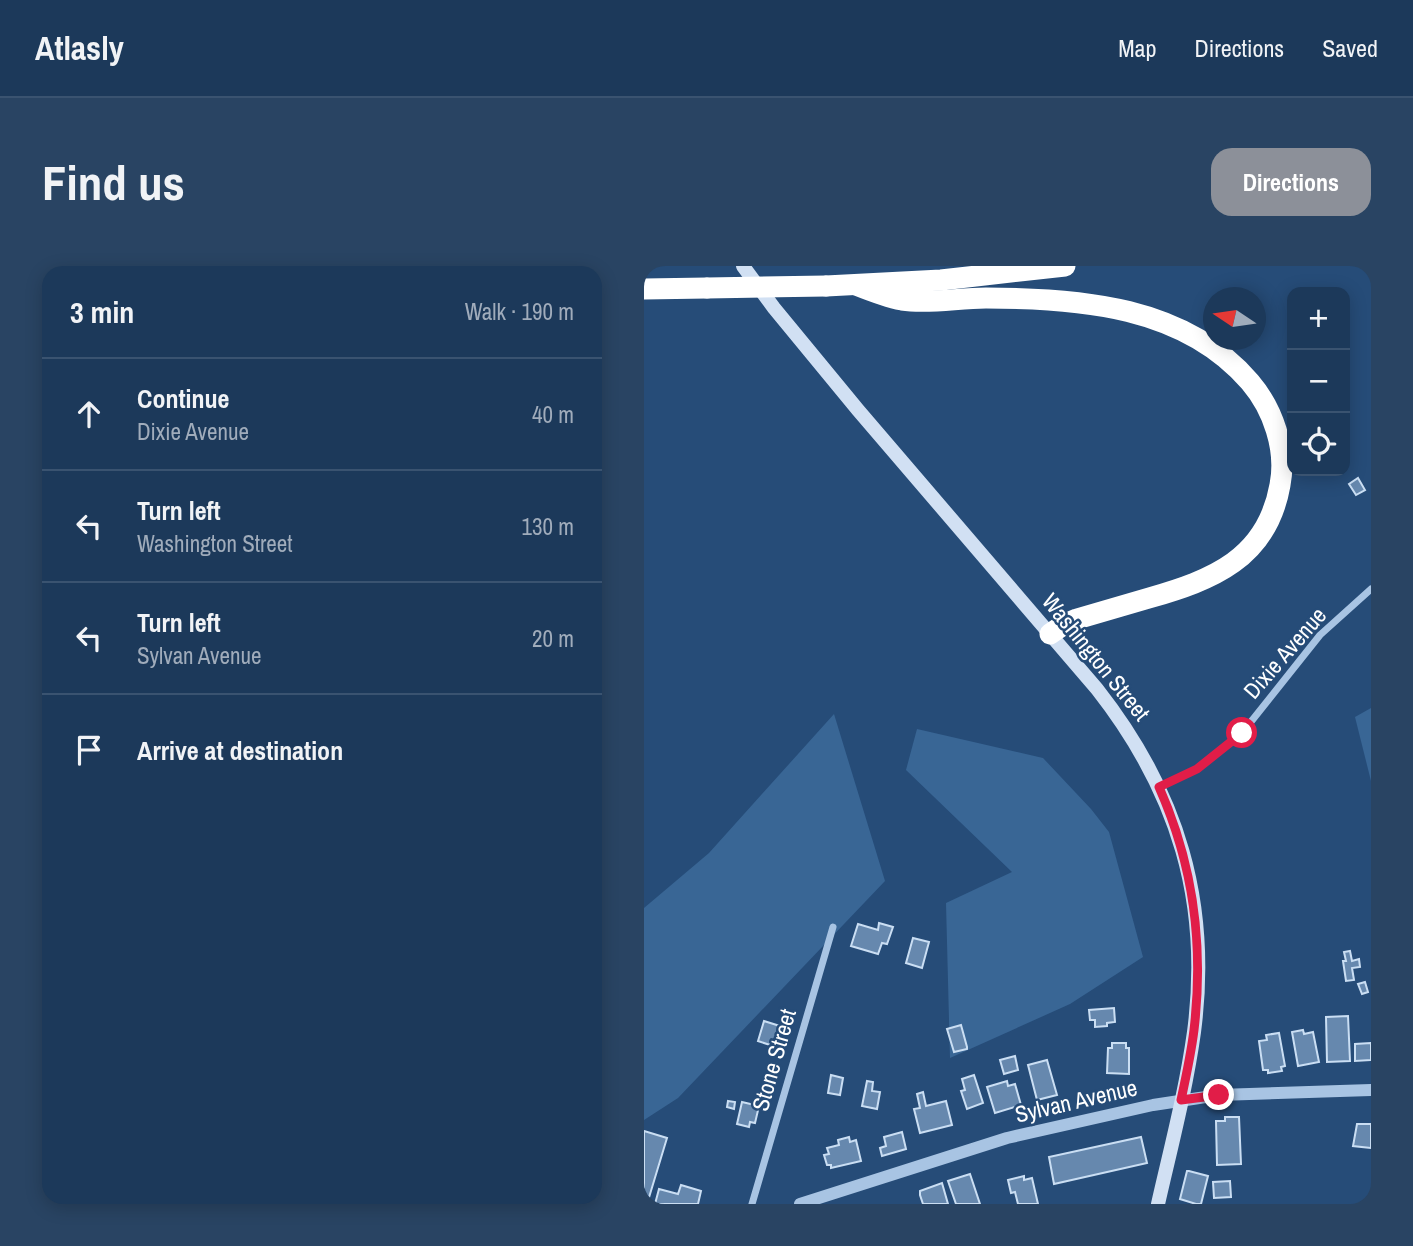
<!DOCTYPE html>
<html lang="en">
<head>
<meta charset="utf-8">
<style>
	:root { --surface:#1c395a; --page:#294463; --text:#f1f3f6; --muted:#a0acbb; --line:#3a5370; --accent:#8c9099 }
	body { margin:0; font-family:"Archivo Narrow",sans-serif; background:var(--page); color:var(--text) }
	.controls { position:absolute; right:21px; top:21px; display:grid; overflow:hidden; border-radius:14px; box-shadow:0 4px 18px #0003 }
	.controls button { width:63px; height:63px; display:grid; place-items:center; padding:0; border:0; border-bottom:2px solid var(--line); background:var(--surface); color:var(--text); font:35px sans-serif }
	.compass { position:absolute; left:559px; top:21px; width:63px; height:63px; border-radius:50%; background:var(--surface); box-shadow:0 4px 18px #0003; rotate:283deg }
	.stop { position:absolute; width:21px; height:21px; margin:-16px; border:5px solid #e11d48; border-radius:50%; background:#fff }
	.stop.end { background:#e11d48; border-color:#fff; box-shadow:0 2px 7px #0008 }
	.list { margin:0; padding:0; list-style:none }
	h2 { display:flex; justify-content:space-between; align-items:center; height:91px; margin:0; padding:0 28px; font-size:30px }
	h2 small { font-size:23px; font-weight:400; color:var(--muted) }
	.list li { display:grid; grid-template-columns:46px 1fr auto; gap:21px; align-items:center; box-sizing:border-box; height:112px; padding:0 28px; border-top:2px solid var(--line) }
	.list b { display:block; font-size:26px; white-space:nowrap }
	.list p { margin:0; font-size:23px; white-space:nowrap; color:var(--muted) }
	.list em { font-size:23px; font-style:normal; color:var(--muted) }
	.icon { flex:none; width:38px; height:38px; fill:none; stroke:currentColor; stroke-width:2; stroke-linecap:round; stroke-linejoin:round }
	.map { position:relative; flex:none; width:727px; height:938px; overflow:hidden; border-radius:21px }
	header { display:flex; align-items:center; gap:42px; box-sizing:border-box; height:98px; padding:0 35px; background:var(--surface); border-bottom:2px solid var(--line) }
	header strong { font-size:33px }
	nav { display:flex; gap:38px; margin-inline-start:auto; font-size:24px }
	.intro { display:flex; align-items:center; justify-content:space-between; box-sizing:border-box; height:168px; padding:0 42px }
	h1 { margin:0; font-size:49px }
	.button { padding:18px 32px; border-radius:21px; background:var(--accent); color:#fff; font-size:24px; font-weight:700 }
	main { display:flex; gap:42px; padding:0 42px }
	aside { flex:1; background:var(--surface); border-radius:21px; box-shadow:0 4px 18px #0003 }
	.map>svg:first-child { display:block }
	.green { fill:#396695 }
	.building { fill:#6688ae; stroke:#cadef3; stroke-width:2 }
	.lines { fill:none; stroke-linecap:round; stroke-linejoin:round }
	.minor { stroke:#a8c4e3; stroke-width:7 }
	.tertiary { stroke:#a8c4e3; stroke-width:12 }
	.secondary { stroke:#d1e0f3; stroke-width:14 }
	.motorway { stroke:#fff; stroke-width:21 }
	.motorway-bridge { stroke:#fff; stroke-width:21 }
	.route { stroke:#e11d48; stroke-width:9 }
	.labels { text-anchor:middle; stroke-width:5; stroke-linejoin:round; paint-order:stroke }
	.street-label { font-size:23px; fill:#fff; stroke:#264c78 }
</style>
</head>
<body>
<header>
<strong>Atlasly</strong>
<nav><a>Map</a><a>Directions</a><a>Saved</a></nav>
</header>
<div class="intro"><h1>Find us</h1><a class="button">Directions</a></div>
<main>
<aside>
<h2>3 min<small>Walk · 190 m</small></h2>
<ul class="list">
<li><svg class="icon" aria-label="ahead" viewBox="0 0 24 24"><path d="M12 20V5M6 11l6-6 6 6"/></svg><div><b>Continue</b><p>Dixie Avenue</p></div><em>40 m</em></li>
<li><svg class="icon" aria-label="left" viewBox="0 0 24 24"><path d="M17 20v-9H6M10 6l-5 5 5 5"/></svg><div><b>Turn left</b><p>Washington Street</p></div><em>130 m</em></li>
<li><svg class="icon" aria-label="left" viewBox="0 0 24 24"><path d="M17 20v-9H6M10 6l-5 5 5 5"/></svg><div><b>Turn left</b><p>Sylvan Avenue</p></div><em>20 m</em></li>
<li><svg class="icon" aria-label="arrive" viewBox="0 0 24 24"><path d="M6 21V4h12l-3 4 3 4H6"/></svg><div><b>Arrive at destination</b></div></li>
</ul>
</aside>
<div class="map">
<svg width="727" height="938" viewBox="0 0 727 938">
	<rect width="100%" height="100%" fill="#264c78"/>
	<g class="green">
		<path d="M727,442V515L711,451Z"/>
		<path d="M190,448L241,615L34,832L0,854V642L65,587Z"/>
		<path d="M273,463L399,492L447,543L465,566L499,691L426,738L306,792L302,637L368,606L262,504Z"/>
	</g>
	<g class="building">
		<path d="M714,212L721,224L712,229L705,218Z"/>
		<path d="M235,657L249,661L243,678L238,677L234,688L207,680L214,658L234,664Z"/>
		<path d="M269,672L285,676L278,702L262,697Z"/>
		<path d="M706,685L708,695L715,693L716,701L708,702L710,714L702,715L699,695H702L700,686Z"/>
		<path d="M721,716L724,726L718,728L714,718Z"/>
		<path d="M470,742L471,756L463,757V760L451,761V754H446L445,744Z"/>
		<path d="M704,750L706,795L683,796L682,751Z"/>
		<path d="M120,755L139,761L134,777L127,775L126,779L114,775Z"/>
		<path d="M317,759L323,781V783L310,786L303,763Z"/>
		<path d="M659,764L660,768L669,766L675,796L654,800L648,766Z"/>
		<path d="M635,767L641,800L637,801L638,805L624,807V804H619L615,775L623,774L622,769Z"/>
		<path d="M468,777H482V782H485V808L463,807L464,782H468Z"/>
		<path d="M727,777V794L711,795V778Z"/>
		<path d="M371,790L374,804L360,808L356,794Z"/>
		<path d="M403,794L413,829L393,834L384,799Z"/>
		<path d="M187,809L199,812L196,829L184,827Z"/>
		<path d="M330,809L339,837L323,843L317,825L321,824L318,813Z"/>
		<path d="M223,815L229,816L228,825L236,826L233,843L218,840Z"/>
		<path d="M363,815L364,820L371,818L377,839L351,847L343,821Z"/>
		<path d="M279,826L282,840L302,835L308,859L276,867L270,843L276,842L273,828Z"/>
		<path d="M84,835L91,836L90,843L83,841Z"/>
		<path d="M98,836L115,840L111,857L106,856L105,861L93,858Z"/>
		<path d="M581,851H595L597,898L573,899L572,855H581Z"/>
		<path d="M713,858H727V882L709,880Z"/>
		<path d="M0,865L23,872L3,938H0Z"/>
		<path d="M258,866L262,883L238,890L236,882L242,880L240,871Z"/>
		<path d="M205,871L206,876L212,874L217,895L187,902V899H183L180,889L185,888L183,882L195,879L194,874Z"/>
		<path d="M497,871L503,897L410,918L405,891Z"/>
		<path d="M543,905H545L564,910L557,938H552L536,933Z"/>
		<path d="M326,908L336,938H312L304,915Z"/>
		<path d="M380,910V914L388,912L394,938H374L371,926L367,927L364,914Z"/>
		<path d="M586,915L587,931L570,932L569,916Z"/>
		<path d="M298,917L304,938H279L276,929V925Z"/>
		<path d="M37,919L57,925L54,938H11L15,923L34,928Z"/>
	</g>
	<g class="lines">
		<g class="minor">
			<path d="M515,521L553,503L598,467L676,369L727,323"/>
			<path d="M108,938L189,661"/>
		</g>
		<path class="tertiary" d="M156,938L363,872L509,839L575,829L727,824"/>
		<path class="secondary" d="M99,0L130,42L214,144L453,423C534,526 567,636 550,766C542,824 527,881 514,938"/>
		<g class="motorway">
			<path d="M212,19C227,25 242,31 258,34C285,38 314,32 342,32C435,32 541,40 606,116C629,143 643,183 636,219C623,293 568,314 505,332C481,339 457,346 433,353L419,359L406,368"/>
			<path d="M182,20L297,14L421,0"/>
			<path d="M0,23L63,22"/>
		</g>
		<path class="motorway-bridge" d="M63,22L182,20"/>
	</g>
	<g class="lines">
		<path class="route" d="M575,829L537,834C542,811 547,788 550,764C560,679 550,600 515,521L553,503L598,467"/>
	</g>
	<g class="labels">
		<g class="street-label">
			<text transform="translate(641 387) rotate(-49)" y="8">Dixie Avenue</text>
			<text transform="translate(452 391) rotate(51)" y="8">Washington Street</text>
			<text transform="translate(130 794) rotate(-74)" y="8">Stone Street</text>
			<text transform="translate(432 835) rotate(-13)" y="8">Sylvan Avenue</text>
		</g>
	</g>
</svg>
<div class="controls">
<button>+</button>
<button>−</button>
<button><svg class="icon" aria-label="locate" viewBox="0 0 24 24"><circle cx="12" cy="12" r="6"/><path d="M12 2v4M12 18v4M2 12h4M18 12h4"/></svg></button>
</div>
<svg class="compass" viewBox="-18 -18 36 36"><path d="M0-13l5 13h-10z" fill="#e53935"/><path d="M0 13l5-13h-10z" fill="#a0acbb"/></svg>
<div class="stop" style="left:598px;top:467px"></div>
<div class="stop end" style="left:575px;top:829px"></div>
</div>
</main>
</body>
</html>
